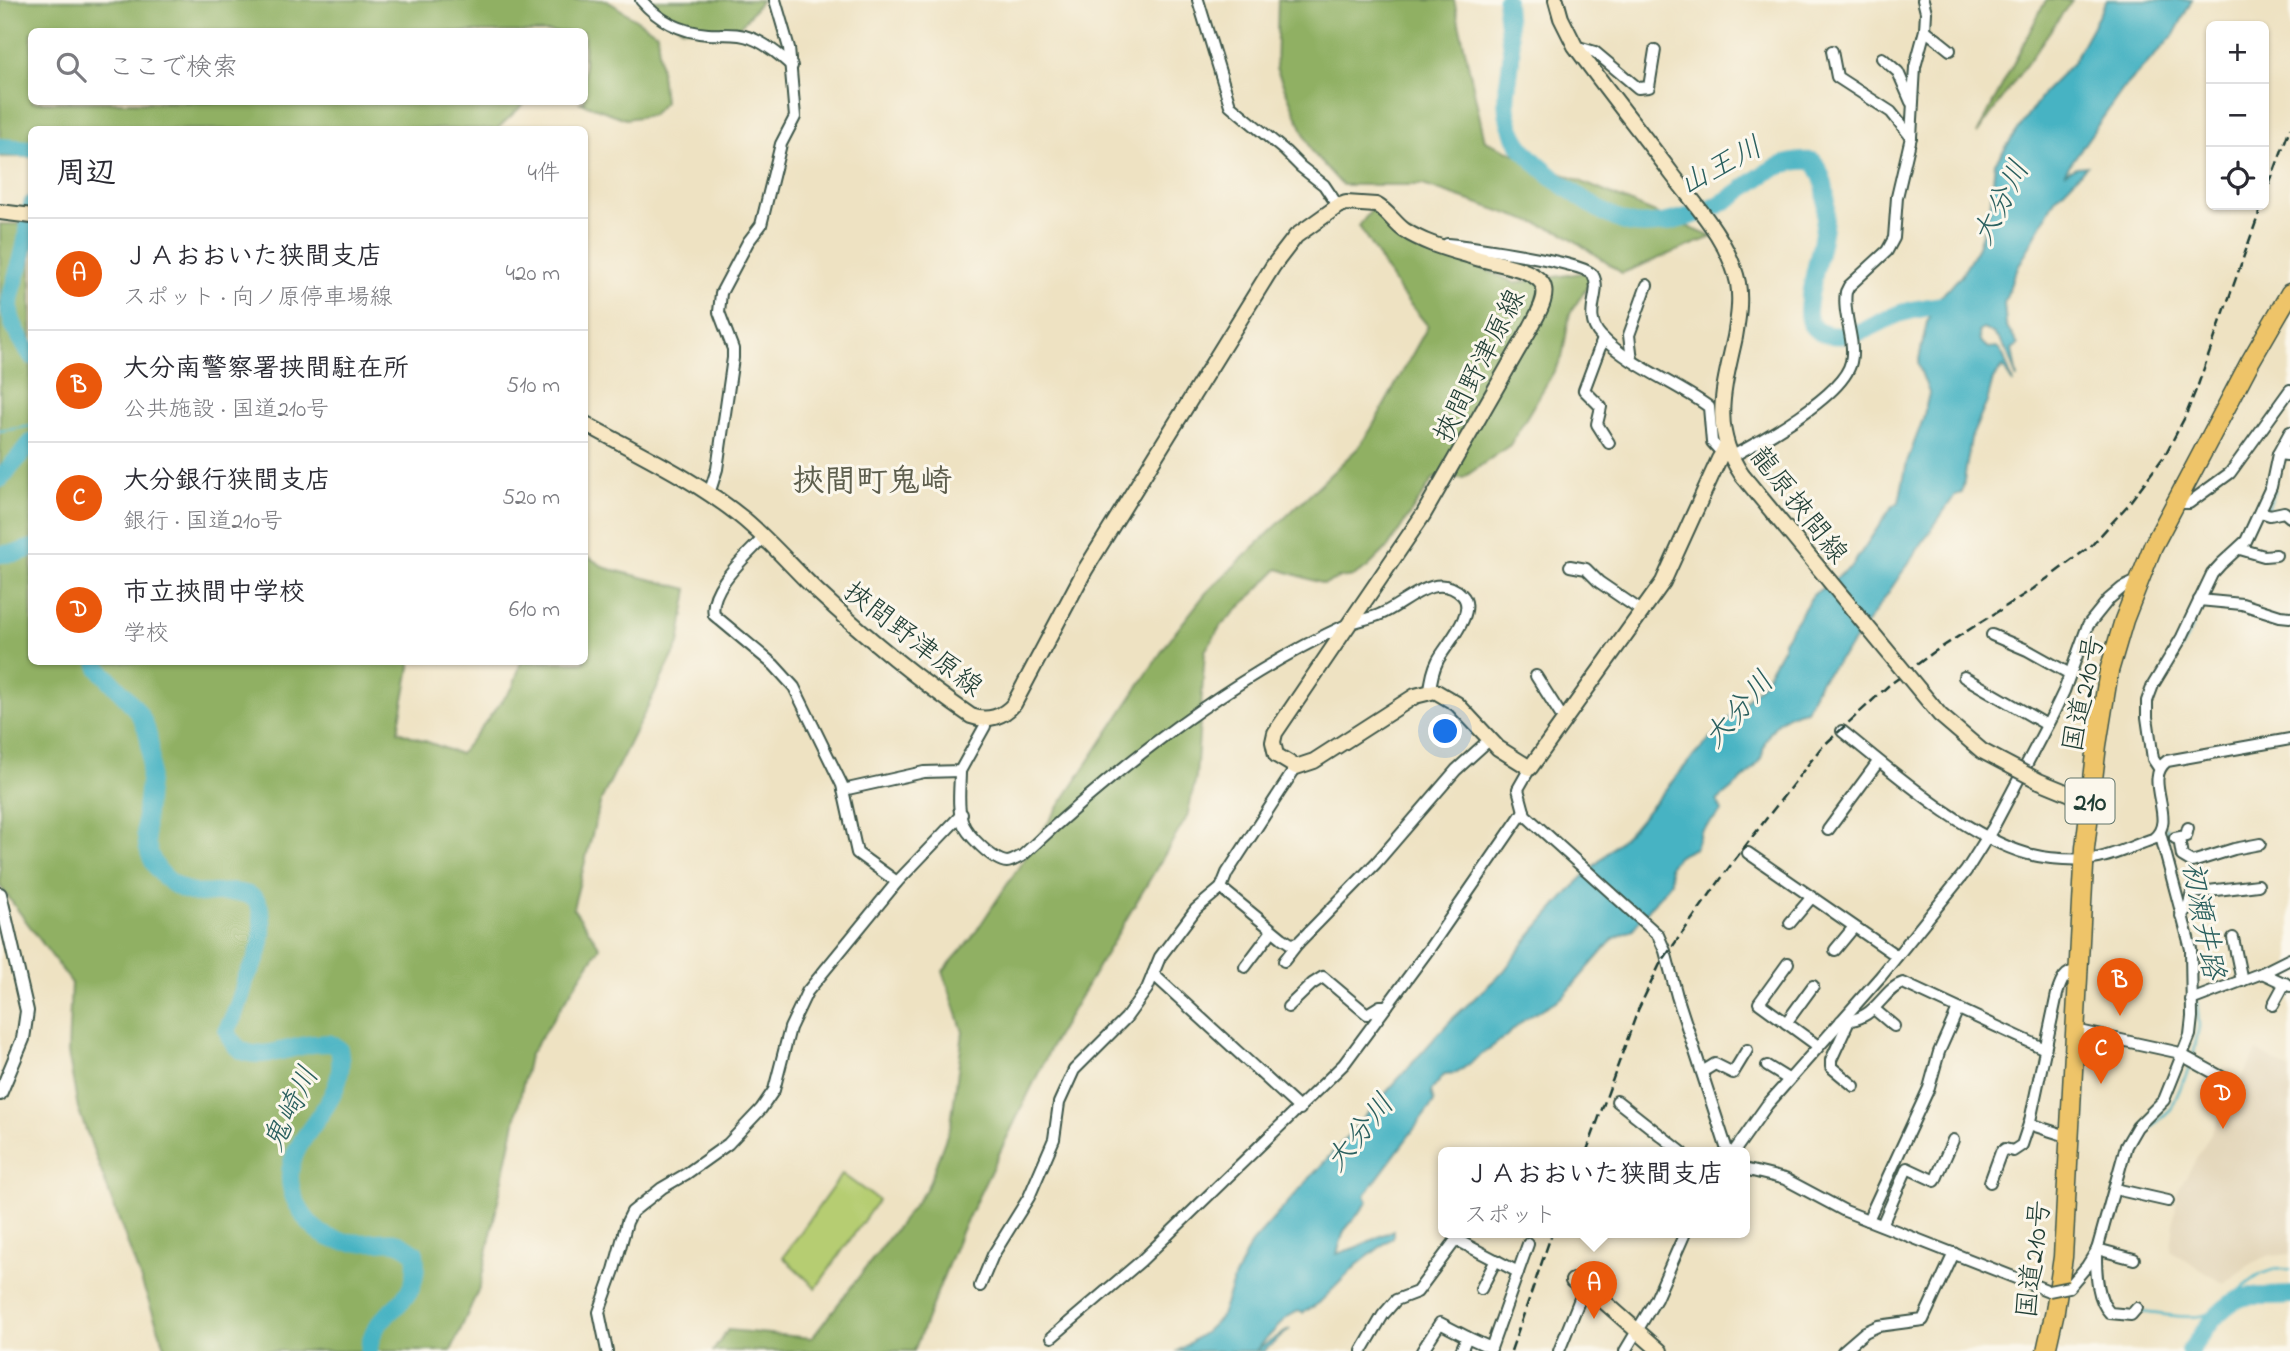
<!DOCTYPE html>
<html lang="ja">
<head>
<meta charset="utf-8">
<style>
	:root { --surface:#fff; --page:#f7f7f7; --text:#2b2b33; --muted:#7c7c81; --line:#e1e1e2; --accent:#ea580c }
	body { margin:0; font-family:"Indie Flower","Klee One",sans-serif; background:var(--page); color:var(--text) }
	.controls { position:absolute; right:21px; top:21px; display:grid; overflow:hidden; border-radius:10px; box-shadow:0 2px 5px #0004 }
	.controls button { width:63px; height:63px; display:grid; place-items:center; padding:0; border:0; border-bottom:2px solid var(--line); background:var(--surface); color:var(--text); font:35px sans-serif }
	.you { position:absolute; left:1446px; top:732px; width:24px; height:24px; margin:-18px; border:5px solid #fff; border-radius:50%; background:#1a73e8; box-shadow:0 0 0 10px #1a73e833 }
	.badge { display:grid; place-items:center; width:46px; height:46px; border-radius:50%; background:var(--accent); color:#fff; font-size:23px; font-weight:700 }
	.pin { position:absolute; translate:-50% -58px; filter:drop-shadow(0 2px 4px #0008) }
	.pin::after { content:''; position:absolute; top:37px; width:24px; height:21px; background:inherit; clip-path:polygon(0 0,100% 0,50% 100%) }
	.popup { position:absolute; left:1438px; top:1147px; width:312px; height:91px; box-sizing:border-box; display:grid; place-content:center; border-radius:10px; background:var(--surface); filter:drop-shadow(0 2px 5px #0005); font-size:23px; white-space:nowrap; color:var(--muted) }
	.popup b { font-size:26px; color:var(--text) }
	.popup::after { content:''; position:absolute; left:50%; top:100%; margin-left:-14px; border:14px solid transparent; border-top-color:var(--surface) }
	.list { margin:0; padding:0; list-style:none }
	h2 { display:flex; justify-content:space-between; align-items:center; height:91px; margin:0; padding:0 28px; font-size:30px }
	h2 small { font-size:23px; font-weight:400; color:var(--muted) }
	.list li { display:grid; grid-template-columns:46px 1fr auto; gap:21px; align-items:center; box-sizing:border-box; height:112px; padding:0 28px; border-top:2px solid var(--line) }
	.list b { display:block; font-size:26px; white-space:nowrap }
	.list p { margin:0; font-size:23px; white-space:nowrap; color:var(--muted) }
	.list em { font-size:23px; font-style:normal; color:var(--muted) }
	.icon { flex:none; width:38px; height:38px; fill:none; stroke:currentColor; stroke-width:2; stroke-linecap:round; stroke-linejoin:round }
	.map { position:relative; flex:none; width:2290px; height:1351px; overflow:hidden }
	.search { position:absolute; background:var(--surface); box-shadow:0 2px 5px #0004; left:28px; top:28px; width:560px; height:77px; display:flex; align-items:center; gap:18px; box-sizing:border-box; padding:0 24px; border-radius:10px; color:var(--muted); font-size:26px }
	.panel { position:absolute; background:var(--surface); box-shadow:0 2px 5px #0004; left:28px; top:126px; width:560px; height:539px; border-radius:10px }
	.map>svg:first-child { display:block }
	.built { fill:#e1d3b5 }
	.green { fill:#b6cd72; stroke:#6a8553; stroke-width:2 }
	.forest { fill:#90b064; stroke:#58764c; stroke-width:2 }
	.water { fill:#46b3c3; stroke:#32787c; stroke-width:2 }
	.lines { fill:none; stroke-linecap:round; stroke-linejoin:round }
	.stream { stroke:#46b3c3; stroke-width:2.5 }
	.river { stroke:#46b3c3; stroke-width:18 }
	.minor-casing { stroke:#3e5649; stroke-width:14 }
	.tertiary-casing { stroke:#3e5649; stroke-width:16 }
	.secondary-casing { stroke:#3e5649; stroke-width:18 }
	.trunk-casing { stroke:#3e5649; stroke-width:21 }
	.minor { stroke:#fff; stroke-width:10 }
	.tertiary { stroke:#fff; stroke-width:12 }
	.secondary { stroke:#f8e7c3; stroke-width:14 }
	.trunk { stroke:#eec469; stroke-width:18 }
	.rail { stroke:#1f3d34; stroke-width:2.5; stroke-dasharray:10 5; stroke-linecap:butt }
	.minor-bridge-casing { stroke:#3e5649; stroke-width:14; stroke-linecap:butt }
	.secondary-bridge-casing { stroke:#3e5649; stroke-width:18; stroke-linecap:butt }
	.minor-bridge { stroke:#fff; stroke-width:10 }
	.secondary-bridge { stroke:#f8e7c3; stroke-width:14 }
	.labels { text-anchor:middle; stroke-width:6; stroke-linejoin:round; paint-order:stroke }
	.shield { fill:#fbf7ec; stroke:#61756b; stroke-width:2 }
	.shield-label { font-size:26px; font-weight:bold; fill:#1f3d34 }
	.street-label { font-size:28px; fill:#1f3d34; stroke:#fbf7ec }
	.water-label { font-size:30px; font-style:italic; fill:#2b605f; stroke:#fbf7ec }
	.quarter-label { font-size:32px; font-weight:bold; fill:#5d5e4d; stroke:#fbf7ec }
</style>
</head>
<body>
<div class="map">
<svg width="2290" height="1351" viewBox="0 0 2290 1351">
	<rect width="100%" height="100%" fill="#fbf7ec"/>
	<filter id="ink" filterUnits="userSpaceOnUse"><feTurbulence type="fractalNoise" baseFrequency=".0143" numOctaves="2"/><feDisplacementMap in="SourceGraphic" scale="14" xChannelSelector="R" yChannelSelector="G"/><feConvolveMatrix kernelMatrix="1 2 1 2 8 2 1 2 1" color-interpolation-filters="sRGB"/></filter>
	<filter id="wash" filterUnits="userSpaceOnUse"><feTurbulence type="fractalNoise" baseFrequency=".00686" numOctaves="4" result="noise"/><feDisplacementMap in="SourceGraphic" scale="28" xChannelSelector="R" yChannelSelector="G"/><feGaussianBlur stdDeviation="1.57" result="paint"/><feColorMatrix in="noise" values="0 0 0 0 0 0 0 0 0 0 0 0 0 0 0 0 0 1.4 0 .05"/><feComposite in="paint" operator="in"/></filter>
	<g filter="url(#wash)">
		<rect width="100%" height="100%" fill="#eee2c2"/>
		<path class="built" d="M2257,1051L2290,1070V1254L2265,1257L2252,1263L2224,1284L2171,1251L2177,1193Z"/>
		<path class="green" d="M842,1174L878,1200L816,1288L783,1257Z"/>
		<g class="forest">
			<path d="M0,0H606L657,33L664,102L652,115L626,119L579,102H584V32H32V102H526L497,129L32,130L31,157H0Z"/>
			<path d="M645,0H762L738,29H683Z"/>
			<path d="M1278,0H1454L1485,141L1712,237L1622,273L1562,232L1423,185H1342L1312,152L1276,68Z"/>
			<path d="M2046,0H2072L1977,134Z"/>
			<path d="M1373,208L1390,226L1515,283L1587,272L1590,283L1570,313L1562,358L1510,445L1463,478H1434L1388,547L1367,568L1354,576L1339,578L1324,584L1278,569L1220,627L1205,651L1196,777L1187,817L1054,1041L961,1232L914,1351H713L728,1330L812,1338L927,1188L951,1124L963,1032L943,971L971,939L1170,639L1206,593L1358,448L1371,429L1428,326L1400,292L1359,226Z"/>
			<path d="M0,224H31L32,662H411L398,731L460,754L513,687L521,662H584L585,555L606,568L688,589L679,644L601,800L573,908L600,947L529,1056L480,1286L451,1351H164L165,1346L78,1108L68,1053L71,982L0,886Z"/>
		</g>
		<path class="water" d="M2107,0H2192L2174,35L2123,89L2064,173L2076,167L2087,166L2055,199L2014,275L2004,303L2006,325L2018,345L2012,349L2017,379C2009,357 2006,338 1983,329L1978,332L1980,341L1988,348L1997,347L2004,357L2013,383L2003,367L1993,379L1987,402L1971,438L1962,493L1955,495L1875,612L1850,647L1820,681L1806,710C1786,714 1773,723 1765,742C1763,747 1763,754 1761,758C1752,775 1731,788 1717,801L1722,811L1701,831L1695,848L1678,856L1669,866L1671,882L1632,930L1613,939L1564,996L1524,1020L1505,1037L1457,1073L1445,1074L1431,1091L1434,1102L1365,1195L1368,1202L1344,1231L1337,1254L1357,1247L1393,1230V1237L1357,1265L1319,1303L1303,1313L1298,1311L1287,1317L1256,1350L1290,1329L1264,1351H1178L1205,1332L1220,1318L1234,1279L1250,1245L1450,1021L1504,971L1531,935L1577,883L1634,827L1691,759L1763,683L1783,647V641L1813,595L1852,566L1891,508L1899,502L1907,462L1923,419L1929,393L1918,364L1927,322L1940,297L1961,276L1977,249L1990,209L1995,163L2045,91L2072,64Z"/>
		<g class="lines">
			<g class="stream">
				<path d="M0,431L32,426"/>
				<path d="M2267,510L2275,491"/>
				<path d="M2180,651L2194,623"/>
				<path d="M2166,827L2168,842"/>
				<path d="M2193,1057L2199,1026L2197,1002"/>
				<path d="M2122,1186L2133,1150L2147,1131L2171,1109L2191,1064"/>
				<path d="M2111,1219L2120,1192"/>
				<path d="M2139,1312C2158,1313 2181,1319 2200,1316C2231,1311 2253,1261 2290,1270"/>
			</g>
			<g class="river">
				<path d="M1506,0C1506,16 1509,32 1511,48C1513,74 1501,94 1509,121C1512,131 1517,142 1524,150C1541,171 1606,220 1633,224C1657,227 1683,219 1705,211C1746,196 1766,157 1813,161C1844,199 1810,269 1808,311C1807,340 1843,338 1862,331C1875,326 1887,318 1901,313C1919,308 1940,305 1959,303"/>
				<path d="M0,147L32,149"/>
				<path d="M32,204C29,222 27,240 22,258C8,307 0,310 32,356"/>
				<path d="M0,479L32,442"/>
				<path d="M0,554L17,553L32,548"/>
				<path d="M97,662L99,668C112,684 134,702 143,721C166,768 126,829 159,871C168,881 181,891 195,893C212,896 251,884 259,905C265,922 262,946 255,962C252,968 247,974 245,981C241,1000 236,1013 227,1030C240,1072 282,1047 314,1044C319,1044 326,1042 331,1044C334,1045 336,1047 339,1049C353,1115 263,1142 298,1206C316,1240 339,1245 375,1242C383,1242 394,1240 401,1244C406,1246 411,1250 415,1253C423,1312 372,1304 369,1351"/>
				<path d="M2190,1351C2202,1332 2226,1297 2251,1296C2264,1296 2277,1296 2290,1295"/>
			</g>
		</g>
	</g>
	<g filter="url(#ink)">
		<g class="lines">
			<defs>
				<g id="minor">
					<path d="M641,0C658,20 681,32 708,34C723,35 737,32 751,38C767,44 780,55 792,66"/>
					<path d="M1198,0L1230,105L1285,151L1301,167L1324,185L1338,206"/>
					<path d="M1925,30L1950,50"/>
					<path d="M1575,46L1595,52L1638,88L1649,87L1655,50"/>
					<path d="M1832,51L1837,77L1891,112L1911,137"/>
					<path d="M1882,58L1898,72L1911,102"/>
					<path d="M1447,244C1467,246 1586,262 1593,275C1603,293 1581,315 1601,336C1631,367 1675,382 1709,407L1712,442L1722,453"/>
					<path d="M1603,339L1584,390L1601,407L1597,424L1609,443"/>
					<path d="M1632,360L1629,335L1647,285"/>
					<path d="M2278,454L2287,455L2290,451"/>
					<path d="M1731,457C1761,441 1844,395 1851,362C1856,340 1842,315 1846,292L1849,286L1887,251L1894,238L1897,197L1911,137L1915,67L1925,30L1926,12L1923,0"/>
					<path d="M709,494L717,469L733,358V349L719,312L721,293L748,242L761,225L781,144L795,117L789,48L775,0"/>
					<path d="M2177,499L2184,503H2189L2230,473L2290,390"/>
					<path d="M2261,512L2270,515L2284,512L2290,517"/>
					<path d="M764,537C747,556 708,588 714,615L774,665L794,687L842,785L857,853L897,882"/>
					<path d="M2240,549L2264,556L2276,555"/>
					<path d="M1570,566L1586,569L1599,582L1643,612"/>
					<path d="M2199,600L2242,604L2280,616L2290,617"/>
					<path d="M1992,635L2027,650L2070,674"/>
					<path d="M1536,676L1564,720"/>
					<path d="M1964,677L2047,725"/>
					<path d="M1842,731C1892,771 1966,837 2028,854C2048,859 2072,860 2092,859C2112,857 2134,845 2153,839C2179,820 2141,780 2167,761L2290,739"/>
					<path d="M1530,768L1518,789L1525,815L1658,935L1665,951L1677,996L1728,1153"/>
					<path d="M2159,768L2153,759L2147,717V701L2153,685L2182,637L2212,574L2221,564L2246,541L2271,487L2278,454L2290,432"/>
					<path d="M960,771C960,786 957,807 962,821C966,834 993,861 1007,862C1012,862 1017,858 1022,856C1117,767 1227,680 1346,625C1357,620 1370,619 1381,614C1405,604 1436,569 1462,595C1478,611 1446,645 1438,660C1433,670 1431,680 1430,691"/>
					<path d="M843,790L924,772L960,771L985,726V719"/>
					<path d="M1828,830L1878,762"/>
					<path d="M2175,838L2186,836L2188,828"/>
					<path d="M2179,838L2182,856L2192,862L2234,849L2260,844"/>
					<path d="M1748,853L1897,956"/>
					<path d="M1221,888L1282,938L1291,944L1298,943L1376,863L1456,770L1489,740"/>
					<path d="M2181,916L2188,907L2192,893L2258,885"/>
					<path d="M1790,923L1811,898"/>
					<path d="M2233,938L2242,981"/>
					<path d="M1835,950L1854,927"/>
					<path d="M1284,961L1298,943"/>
					<path d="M1788,963L1759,1003L1818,1046"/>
					<path d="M1245,967L1272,931"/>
					<path d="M2262,973L2290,986"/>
					<path d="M1153,974L1300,1109"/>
					<path d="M2191,1000L2262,973L2290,959"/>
					<path d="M2273,1005L2285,983"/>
					<path d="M1288,1007L1312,984L1323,977L1367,1014L1380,1006H1387"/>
					<path d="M1874,1009L1894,1026"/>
					<path d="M1841,1021C1876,1022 1882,989 1903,983L2045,1049"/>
					<path d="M1849,1021L1831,1060V1067L1854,1086"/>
					<path d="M1786,1023L1813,986"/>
					<path d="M2075,1030L2176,1052L2227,1080"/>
					<path d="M1767,1066L1788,1079"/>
					<path d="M1702,1072L1715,1064L1733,1073L1747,1050"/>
					<path d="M1617,1101L1683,1153"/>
					<path d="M2029,1124L2070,1137"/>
					<path d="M1733,1153L1767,1105L1881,976L1966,871L1993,828L2052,716L2064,691L2088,625L2109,599L2122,588L2137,581"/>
					<path d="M1744,1169L1785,1179L1845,1211L2049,1291"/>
					<path d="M1990,1182L2001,1152L2005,1149L2013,1151L2022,1145L2030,1121L2057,994C2061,982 2064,971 2078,971"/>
					<path d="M2115,1189L2168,1201"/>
					<path d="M1868,1220L1929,1088L1939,1052L1958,1009"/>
					<path d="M1882,1225L1907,1168L1935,1181L1953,1140"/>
					<path d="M1457,1240L1518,1272"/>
					<path d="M2097,1249L2134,1259"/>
					<path d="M2096,1255C2096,1274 2097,1300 2110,1313L2131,1315L2137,1308"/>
					<path d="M980,1286L993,1255L1029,1197L1054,1139L1059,1103L1074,1070L1126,1018L1147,989L1160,957L1196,909L1221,888L1227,873L1296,767"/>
					<path d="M2069,1287L2087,1266L2097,1250L2126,1146L2137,1127L2164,1100L2190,1035L2192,1017L2191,949L2160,833"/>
					<path d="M1481,1289L1496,1260"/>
					<path d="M1052,1337L1141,1261L1344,1064L1429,949L1524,811"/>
					<path d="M607,1351L599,1312L614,1270L627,1222L632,1212L662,1188L686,1174L728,1144L761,1109L774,1090L790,1028L807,992L897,882L962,814"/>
					<path d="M1362,1351L1383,1315L1396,1300L1417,1292L1461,1233"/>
					<path d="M1422,1351L1440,1323L1467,1337"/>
					<path d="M1461,1351L1467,1337L1491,1348"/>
					<path d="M1490,1351L1528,1244"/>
					<path d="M1559,1351L1585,1286"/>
					<path d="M1625,1351L1656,1299L1685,1233"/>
					<path d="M1843,1351L1865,1332L1878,1326L1923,1320L1954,1253"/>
				</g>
				<path id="tertiary" d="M0,894L27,1011L23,1039L0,1094"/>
				<g id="secondary">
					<path d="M1556,0L1561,18L1575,46C1606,89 1640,131 1672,174C1697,207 1729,241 1738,283C1741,301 1738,319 1735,337C1724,388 1710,428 1742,475"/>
					<path d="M0,212L32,216"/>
					<path d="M584,423C638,453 697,480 745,520C771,542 793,568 817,591C865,636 917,679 971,716C987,722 1003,717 1014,704L1085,570L1273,266L1296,236L1338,206L1346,203L1376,205C1387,210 1394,223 1404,230C1424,243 1447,249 1470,256C1489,263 1528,266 1541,282C1551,294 1537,315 1531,327L1423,515L1275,733L1273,742L1276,755L1296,767L1314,761L1415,696L1435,691L1457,704L1498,748L1530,768L1663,582L1719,459L1726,447"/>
					<path d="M2039,781L2073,795L2090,799"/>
					<path d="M1573,1281L1600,1298L1660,1351"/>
				</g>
				<path id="trunk" d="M2046,1351L2055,1311L2063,1257L2085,848L2097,745L2109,671L2124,620L2153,546L2250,362L2290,293"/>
			</defs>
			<use href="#minor" class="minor-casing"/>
			<use href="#tertiary" class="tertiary-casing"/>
			<use href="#secondary" class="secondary-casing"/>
			<use href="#trunk" class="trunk-casing"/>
			<use href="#minor" class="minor"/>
			<use href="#tertiary" class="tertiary"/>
			<use href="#secondary" class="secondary"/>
			<use href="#trunk" class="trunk"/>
			<g class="rail">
				<path d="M2264,199L2290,128"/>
				<path d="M1586,1153L1638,1010L1660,964L1733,862L1820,749L1888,686L1934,652L2033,589L2091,546L2127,506L2165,455L2185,417L2198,385L2262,205"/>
				<path d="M1511,1351L1552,1233"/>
			</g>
			<defs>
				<path id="minor-bridge" d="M2049,1291L2069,1287"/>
				<path id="secondary-bridge" d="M1742,475L1940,715L1982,751L2039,781"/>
			</defs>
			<use href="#minor-bridge" class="minor-bridge-casing"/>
			<use href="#secondary-bridge" class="secondary-bridge-casing"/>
			<use href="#minor-bridge" class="minor-bridge"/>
			<use href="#secondary-bridge" class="secondary-bridge"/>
		</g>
	</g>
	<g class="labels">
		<rect class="shield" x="2065.5" y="778.5" width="49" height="45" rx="5"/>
		<g class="shield-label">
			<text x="2090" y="810">210</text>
		</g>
		<g class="street-label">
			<text transform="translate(1478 365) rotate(-63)" y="10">挾間野津原線</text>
			<text transform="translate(1800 504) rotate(52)" y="10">龍原挾間線</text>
			<text transform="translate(914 638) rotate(38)" y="10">挾間野津原線</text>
			<text transform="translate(2082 693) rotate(-79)" y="10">国道210号</text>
			<text transform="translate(2032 1259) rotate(-83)" y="10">国道210号</text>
		</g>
		<g class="water-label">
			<text transform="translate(1720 165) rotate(-28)" y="10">山王川</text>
			<text transform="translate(2000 202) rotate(-63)" y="10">大分川</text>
			<text transform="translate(1738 709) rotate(-49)" y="10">大分川</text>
			<text transform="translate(2204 920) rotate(79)" y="10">初瀬井路</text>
			<text transform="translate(290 1108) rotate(-64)" y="10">鬼崎川</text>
			<text transform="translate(1359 1132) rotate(-51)" y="10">大分川</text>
		</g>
		<g class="quarter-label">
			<text x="872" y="491">挾間町鬼崎</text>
		</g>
	</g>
</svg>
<div class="controls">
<button>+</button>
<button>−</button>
<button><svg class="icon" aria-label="locate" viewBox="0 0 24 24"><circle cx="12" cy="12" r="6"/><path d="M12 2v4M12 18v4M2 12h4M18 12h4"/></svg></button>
</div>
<div class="you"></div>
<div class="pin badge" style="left:1594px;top:1319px">A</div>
<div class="popup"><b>ＪＡおおいた狭間支店</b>スポット</div>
<div class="pin badge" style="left:2120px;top:1016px">B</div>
<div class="pin badge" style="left:2101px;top:1084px">C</div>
<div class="pin badge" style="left:2223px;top:1129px">D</div>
<div class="search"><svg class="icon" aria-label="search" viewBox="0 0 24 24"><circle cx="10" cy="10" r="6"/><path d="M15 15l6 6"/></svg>ここで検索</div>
<section class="panel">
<h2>周辺<small>4件</small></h2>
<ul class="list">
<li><span class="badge">A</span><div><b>ＪＡおおいた狭間支店</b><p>スポット · 向ノ原停車場線</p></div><em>420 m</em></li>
<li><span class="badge">B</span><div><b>大分南警察署挟間駐在所</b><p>公共施設 · 国道210号</p></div><em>510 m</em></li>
<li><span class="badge">C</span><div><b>大分銀行狭間支店</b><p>銀行 · 国道210号</p></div><em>520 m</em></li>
<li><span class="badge">D</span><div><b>市立挾間中学校</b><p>学校</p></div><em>610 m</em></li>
</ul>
</section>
</div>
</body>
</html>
